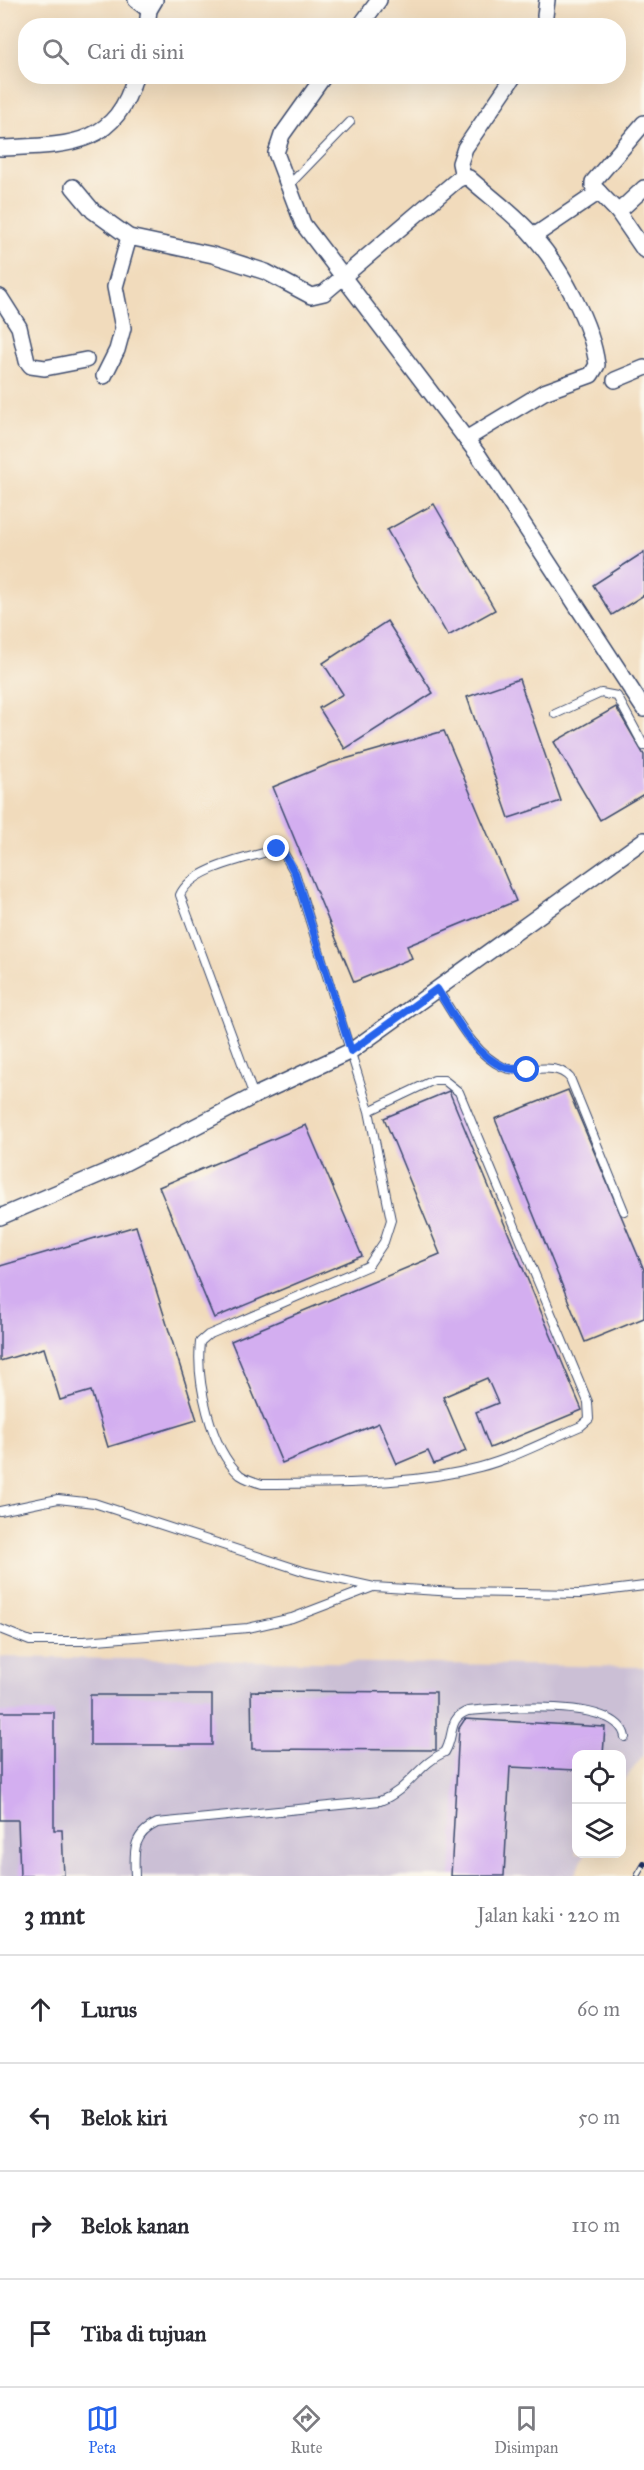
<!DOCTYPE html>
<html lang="id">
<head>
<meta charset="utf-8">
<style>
	:root { --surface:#fff; --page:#f7f7f7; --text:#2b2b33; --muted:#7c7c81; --line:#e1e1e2; --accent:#2563eb }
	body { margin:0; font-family:"IM FELL Great Primer",serif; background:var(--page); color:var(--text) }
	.controls { position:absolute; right:18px; bottom:18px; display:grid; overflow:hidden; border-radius:12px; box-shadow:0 6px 24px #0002 }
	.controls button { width:54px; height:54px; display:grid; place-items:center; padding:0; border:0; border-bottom:2px solid var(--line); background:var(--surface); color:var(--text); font:30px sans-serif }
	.stop { position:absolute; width:18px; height:18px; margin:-14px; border:4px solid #2563eb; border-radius:50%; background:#fff }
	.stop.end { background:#2563eb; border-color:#fff; box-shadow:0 2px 6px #0008 }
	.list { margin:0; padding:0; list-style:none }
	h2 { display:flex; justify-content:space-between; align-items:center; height:78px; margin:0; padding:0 24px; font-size:26px }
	h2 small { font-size:20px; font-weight:400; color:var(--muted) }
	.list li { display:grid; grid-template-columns:39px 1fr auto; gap:18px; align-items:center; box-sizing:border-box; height:108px; padding:0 24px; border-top:2px solid var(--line) }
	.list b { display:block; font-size:22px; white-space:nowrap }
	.list em { font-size:20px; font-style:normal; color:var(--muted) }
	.icon { flex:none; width:33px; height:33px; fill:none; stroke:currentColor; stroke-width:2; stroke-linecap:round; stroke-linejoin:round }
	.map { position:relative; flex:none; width:644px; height:1876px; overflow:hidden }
	.search { position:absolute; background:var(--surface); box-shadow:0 6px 24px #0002; left:18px; right:18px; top:18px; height:66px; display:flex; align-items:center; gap:15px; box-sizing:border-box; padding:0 21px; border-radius:24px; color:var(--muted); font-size:22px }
	.sheet { height:510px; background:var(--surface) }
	nav { display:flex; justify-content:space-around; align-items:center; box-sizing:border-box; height:84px; border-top:2px solid var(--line); background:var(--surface); font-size:16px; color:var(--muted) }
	nav a { display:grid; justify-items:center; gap:3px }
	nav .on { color:var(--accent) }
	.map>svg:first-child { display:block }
	.industrial { fill:#cbbfd5 }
	.building { fill:#d3aef0 }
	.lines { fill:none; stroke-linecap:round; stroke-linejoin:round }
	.lane-casing { stroke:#3b496c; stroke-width:10 }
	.street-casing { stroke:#3b496c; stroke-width:18 }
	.lane { stroke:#fff; stroke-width:8 }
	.street { stroke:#fff; stroke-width:15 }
	.rail-casing { stroke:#1b2f5e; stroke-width:6 }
	.rail { stroke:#fbf7ec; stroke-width:4; stroke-dasharray:11; stroke-linecap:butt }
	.route { stroke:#2563eb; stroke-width:8 }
</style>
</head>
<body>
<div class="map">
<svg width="644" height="1876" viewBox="0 0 644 1876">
	<rect width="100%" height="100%" fill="#fbf7ec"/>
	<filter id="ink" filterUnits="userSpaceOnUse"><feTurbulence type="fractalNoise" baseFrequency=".0167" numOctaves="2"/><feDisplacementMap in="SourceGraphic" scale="12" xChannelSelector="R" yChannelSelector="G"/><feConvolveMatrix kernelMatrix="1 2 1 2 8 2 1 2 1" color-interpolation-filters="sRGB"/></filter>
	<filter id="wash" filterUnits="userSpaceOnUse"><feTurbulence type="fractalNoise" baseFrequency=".008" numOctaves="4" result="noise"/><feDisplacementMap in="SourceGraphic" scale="24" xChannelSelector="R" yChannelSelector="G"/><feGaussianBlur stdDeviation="1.35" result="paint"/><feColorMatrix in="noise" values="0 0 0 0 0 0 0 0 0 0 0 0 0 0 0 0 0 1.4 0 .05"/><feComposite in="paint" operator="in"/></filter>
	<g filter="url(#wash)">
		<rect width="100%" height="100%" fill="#f1dbbc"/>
		<path class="industrial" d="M0,1657L644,1667V1755L622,1783V1754H576V1854H585L574,1876H0Z"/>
		<g id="blocks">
			<g class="building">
				<path d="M434,504L495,610L448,636L387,530Z"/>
				<path d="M644,552V595L612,615L593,585Z"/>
				<path d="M387,621L433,693L345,749L319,708L343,694L323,663Z"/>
				<path d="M519,679L561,801L509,818L467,697Z"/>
				<path d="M616,707L644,755V794L600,820L554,742Z"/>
				<path d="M444,731L516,901L407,946L412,958L354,982L273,787L331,763Z"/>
				<path d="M568,1090L644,1270V1318L585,1342L495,1119Z"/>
				<path d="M449,1091L582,1410L490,1448L476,1412L498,1403L487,1378L443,1397L466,1451L434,1464L428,1451L397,1464L379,1423L282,1463L231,1341L440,1254L384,1118Z"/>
				<path d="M306,1125L362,1256L214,1318L159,1187Z"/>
				<path d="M136,1226L197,1420L108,1447L91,1391L60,1400L44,1348L0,1361V1266Z"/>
				<path d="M251,1691L436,1692V1750L252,1749Z"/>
				<rect x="90" y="1695" width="122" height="50"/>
				<path d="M0,1712H54V1830H62L64,1876H20L18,1820H0Z"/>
				<path d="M465,1719L605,1727L603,1755H576V1770L510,1767L504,1876H451L459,1728Z"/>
			</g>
		</g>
	</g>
	<g filter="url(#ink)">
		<use href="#blocks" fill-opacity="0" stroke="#3b496c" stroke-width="1.5"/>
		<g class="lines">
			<defs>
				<g id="lane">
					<path d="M289,185L350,122"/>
					<path d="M555,714L601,693L617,696L644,746"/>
					<path d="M437,989C455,1015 472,1053 503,1067C524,1076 553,1059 570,1078L624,1211"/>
					<path d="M254,1096L180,895C192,867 250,858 277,849L283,852L295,873L369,1111L391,1220L384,1242L368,1266L208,1335L200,1342C196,1380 210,1448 240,1475C246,1479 255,1482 262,1484C335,1483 409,1486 480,1467C514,1458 548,1440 581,1426L589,1419L588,1402L459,1092L444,1080H434L369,1111"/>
					<path d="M0,1511L58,1499L94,1503L306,1572L374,1587L455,1592L580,1594L644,1586"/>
					<path d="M0,1629L30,1641H84L248,1628L292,1618L373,1587"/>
					<path d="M135,1876C134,1851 132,1835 157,1823L380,1801C409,1790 418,1764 445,1752C455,1736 447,1718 468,1711C500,1708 618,1697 625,1737"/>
				</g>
				<g id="street">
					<path d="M136,0L149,10"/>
					<path d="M545,16L547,0"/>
					<path d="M147,26L149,10L155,0"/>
					<path d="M360,26L379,0"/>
					<path d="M324,76L282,135L276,153L303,224L479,456L644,709"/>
					<path d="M644,123L593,182V186L618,212L644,250"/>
					<path d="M0,148C64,145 116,149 135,76"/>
					<path d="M463,177L460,163L465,148L514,76"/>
					<path d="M73,187L93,211L129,237L213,255L266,272L311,296L324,293L457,180L463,177L469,178C490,197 516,215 534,237C561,268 592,324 597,365L591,375L544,392L466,439"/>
					<path d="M618,212L644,188"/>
					<path d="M534,236L599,192"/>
					<path d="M0,297L19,327L27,361L31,366L45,368L86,360"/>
					<path d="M104,376L117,350L123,328L115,287L129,237"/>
					<path d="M615,380L644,368"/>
					<path d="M0,1217L117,1167L254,1096L351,1051L644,840"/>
				</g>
			</defs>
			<use href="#lane" class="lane-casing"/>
			<use href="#street" class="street-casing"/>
			<use href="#lane" class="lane"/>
			<use href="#street" class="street"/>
			<defs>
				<path id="rail" d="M637,1876L644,1864"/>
			</defs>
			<use href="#rail" class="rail-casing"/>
			<use href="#rail" class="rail"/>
		</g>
	</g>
	<g class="lines" filter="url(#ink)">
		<path class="route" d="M277,849L283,852L295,873L351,1051L437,989C454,1015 473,1055 504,1067C511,1070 520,1069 527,1070"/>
	</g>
</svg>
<div class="controls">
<button><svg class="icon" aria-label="locate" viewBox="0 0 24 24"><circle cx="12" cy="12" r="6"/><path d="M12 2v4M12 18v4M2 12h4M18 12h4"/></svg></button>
<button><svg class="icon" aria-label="layers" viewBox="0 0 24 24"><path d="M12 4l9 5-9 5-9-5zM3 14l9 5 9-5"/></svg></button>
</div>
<div class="stop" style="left:527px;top:1070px"></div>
<div class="stop end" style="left:277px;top:849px"></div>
<div class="search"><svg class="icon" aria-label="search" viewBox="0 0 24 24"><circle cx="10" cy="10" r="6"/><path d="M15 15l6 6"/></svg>Cari di sini</div>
</div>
<section class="sheet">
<h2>3 mnt<small>Jalan kaki · 220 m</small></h2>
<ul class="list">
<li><svg class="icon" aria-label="ahead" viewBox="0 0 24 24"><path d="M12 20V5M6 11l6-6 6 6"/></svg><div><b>Lurus</b></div><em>60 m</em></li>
<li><svg class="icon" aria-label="left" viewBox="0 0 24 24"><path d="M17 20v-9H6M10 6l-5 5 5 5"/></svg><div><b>Belok kiri</b></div><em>50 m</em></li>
<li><svg class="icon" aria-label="right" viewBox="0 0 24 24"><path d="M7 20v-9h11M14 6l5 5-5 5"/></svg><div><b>Belok kanan</b></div><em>110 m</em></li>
<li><svg class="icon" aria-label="arrive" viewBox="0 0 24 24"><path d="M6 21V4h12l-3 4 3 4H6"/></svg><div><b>Tiba di tujuan</b></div></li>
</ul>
</section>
<nav>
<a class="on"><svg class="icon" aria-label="map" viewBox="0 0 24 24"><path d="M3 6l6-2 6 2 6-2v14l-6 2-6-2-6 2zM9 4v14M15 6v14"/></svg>Peta</a>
<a><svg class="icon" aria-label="directions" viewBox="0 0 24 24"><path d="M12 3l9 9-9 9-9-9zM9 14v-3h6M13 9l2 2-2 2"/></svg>Rute</a>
<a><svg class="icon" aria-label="saved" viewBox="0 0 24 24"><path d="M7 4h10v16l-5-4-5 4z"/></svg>Disimpan</a>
</nav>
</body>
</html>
